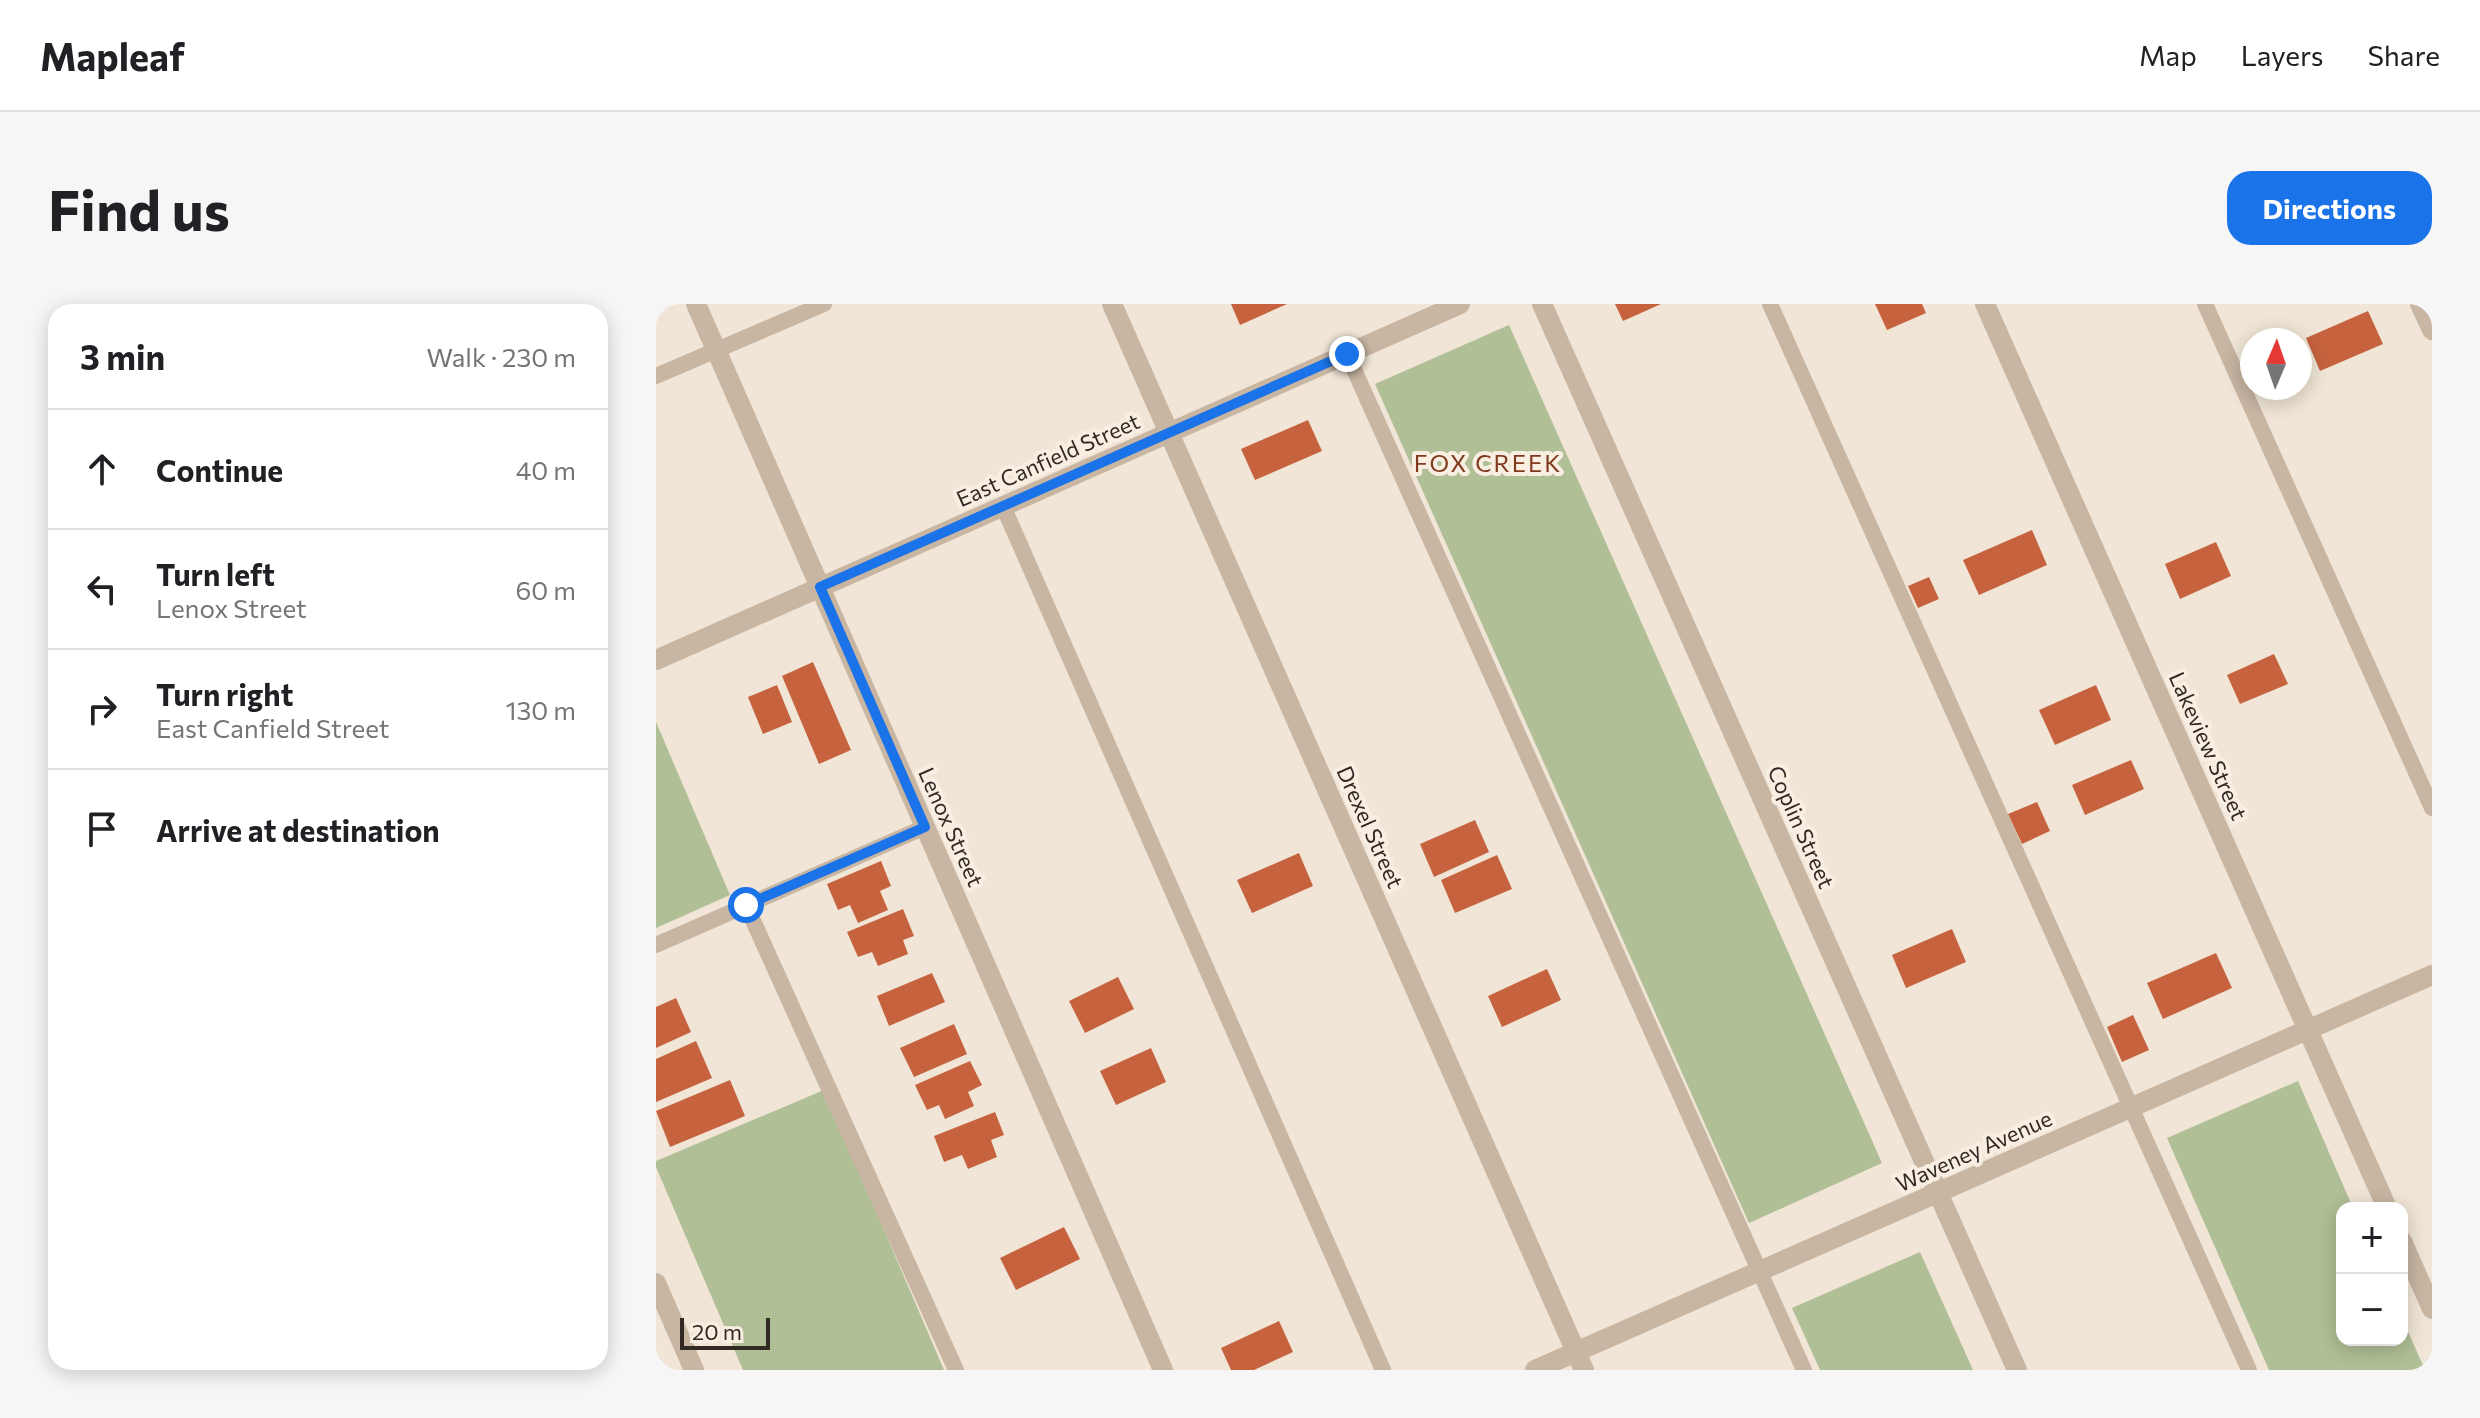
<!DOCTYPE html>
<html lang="en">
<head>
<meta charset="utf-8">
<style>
	body { margin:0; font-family:Commissioner,sans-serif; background:#f6f6f6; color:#202124 }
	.controls { position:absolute; right:24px; bottom:24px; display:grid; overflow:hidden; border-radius:16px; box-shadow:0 4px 20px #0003 }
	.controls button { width:72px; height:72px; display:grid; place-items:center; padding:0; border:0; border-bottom:2px solid #e0e0e0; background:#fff; color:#202124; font:40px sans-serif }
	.compass { position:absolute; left:1584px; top:24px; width:72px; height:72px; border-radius:50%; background:#fff; box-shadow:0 4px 20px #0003; rotate:2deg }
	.scale { position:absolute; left:24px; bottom:20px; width:90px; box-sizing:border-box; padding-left:8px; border:4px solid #332924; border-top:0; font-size:22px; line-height:28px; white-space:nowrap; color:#332924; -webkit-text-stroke:6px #f8efe2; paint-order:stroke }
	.stop { position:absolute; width:24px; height:24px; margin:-18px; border:6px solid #1a73e8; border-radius:50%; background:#fff }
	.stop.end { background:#1a73e8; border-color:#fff; box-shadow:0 2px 8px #0008 }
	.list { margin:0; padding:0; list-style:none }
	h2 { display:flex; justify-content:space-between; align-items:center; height:104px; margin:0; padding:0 32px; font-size:34px }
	h2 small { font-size:26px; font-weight:400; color:#757577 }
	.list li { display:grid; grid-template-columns:52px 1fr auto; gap:24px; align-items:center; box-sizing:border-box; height:120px; padding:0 32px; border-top:2px solid #e0e0e0 }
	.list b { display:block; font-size:30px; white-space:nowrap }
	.list p { margin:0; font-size:26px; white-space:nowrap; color:#757577 }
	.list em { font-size:26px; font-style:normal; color:#757577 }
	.icon { flex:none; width:44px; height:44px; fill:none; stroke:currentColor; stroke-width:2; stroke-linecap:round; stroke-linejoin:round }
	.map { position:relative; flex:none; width:1776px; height:1066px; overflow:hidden; border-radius:24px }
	header { display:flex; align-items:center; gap:48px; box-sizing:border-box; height:112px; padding:0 40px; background:#fff; border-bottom:2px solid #e0e0e0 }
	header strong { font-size:38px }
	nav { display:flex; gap:44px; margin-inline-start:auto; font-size:28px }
	.intro { display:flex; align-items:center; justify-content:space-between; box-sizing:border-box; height:192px; padding:0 48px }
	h1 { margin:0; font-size:56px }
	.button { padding:20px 36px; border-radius:24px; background:#1a73e8; color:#fff; font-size:28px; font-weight:700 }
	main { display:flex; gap:48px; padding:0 48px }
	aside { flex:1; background:#fff; border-radius:24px; box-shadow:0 4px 20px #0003 }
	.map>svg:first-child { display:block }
	.green { fill:#b0bf96 }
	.building { fill:#c6633e }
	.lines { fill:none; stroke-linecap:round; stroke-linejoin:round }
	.service { stroke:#c8b5a2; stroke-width:16 }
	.minor { stroke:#c8b5a2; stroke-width:20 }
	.route { stroke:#1a73e8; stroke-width:10 }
	.labels { text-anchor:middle; stroke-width:8; stroke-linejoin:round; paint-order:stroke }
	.street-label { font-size:22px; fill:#332924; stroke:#f8efe2 }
	.neighbourhood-label { font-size:24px; letter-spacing:2px; fill:#81391e; stroke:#f8efe2 }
</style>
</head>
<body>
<header>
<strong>Mapleaf</strong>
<nav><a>Map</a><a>Layers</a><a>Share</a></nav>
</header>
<div class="intro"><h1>Find us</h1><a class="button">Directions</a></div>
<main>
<aside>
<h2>3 min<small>Walk · 230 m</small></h2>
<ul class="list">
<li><svg class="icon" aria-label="ahead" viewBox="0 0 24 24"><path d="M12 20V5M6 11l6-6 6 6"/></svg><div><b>Continue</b></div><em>40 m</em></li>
<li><svg class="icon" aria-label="left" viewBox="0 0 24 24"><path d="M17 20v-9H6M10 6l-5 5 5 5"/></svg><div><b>Turn left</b><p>Lenox Street</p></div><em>60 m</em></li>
<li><svg class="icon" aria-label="right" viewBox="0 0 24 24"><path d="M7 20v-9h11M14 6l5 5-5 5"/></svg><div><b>Turn right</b><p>East Canfield Street</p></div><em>130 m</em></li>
<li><svg class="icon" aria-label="arrive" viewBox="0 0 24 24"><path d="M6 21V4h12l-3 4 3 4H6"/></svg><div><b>Arrive at destination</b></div></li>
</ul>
</aside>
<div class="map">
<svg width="1776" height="1066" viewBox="0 0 1776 1066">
	<rect width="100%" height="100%" fill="#f0e5d6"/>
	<!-- green -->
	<path class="green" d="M853 21 1226 859 1093 919 719 80Z
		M0 418 74 591 0 624Z
		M1642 777 1697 904H1686V1036H1746V1014L1769 1066H1613L1511 834Z
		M168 786 288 1066H87L0 863V857Z
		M1264 948 1317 1066H1164L1136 1004Z"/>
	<!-- building -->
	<path class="building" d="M575 0H631L584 21Z
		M959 0H1005L967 17Z
		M1219 0H1266L1270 9 1231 26Z
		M1712 7 1727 40 1664 67 1650 34Z
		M652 116 666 147 599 176 585 145Z
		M1376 226 1391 261 1323 291 1307 256Z
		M1560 238 1575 272 1524 295 1509 260Z
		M1273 273 1283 295 1262 304 1252 282Z
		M1618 350 1632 380 1584 400 1571 371Z
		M157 358 195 446 163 460 126 372Z
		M121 381 136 418 107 430 92 393Z
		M1440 381 1455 416 1399 441 1383 406Z
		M1475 456 1488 485 1429 511 1416 481Z
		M1381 498 1394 527 1366 540 1352 510Z
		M819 516 833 548 778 573 764 540Z
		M643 549 657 582 596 609 581 576Z
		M841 551 856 585 799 609 785 576Z
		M225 557 235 582 224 587 232 606 202 619 194 601 182 606 171 580Z
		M247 605 258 632 247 636 252 650 222 662 216 648 202 653 191 628Z
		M1296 625 1310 658 1250 684 1236 651Z
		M1560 649 1576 684 1507 715 1491 679Z
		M891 665 905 696 846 723 832 692Z
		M276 669 289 698 233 722 221 692Z
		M462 673 478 705 429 729 413 697Z
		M20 694 35 728 0 744V703Z
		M1477 711 1493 746 1466 758 1451 723Z
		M298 720 311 750 258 773 244 744Z
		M40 737 56 774 0 798V755Z
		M495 744 510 778 460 801 444 767Z
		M314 757 326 781 312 788 318 802 289 815 283 801 271 806 259 781Z
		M74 776 89 812 14 843 0 807Z
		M339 808 348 831 335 836 341 853 312 865 306 851 288 858 278 832Z
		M408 923 424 955 360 986 344 954Z
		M623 1017 637 1048 598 1066H575L565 1044Z"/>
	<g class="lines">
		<!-- service -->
		<path class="service" d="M1114 0 1593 1066
			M1549 0 1776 504
			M691 50 1148 1066
			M0 72 168 0
			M347 202 727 1066
			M90 601 300 1066
			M0 641 269 523"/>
		<!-- minor -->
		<path class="minor" d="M40 0 507 1066
			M456 0 928 1066
			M886 0 1361 1066
			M1329 0 1731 904
			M1764 0 1776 26
			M0 356 804 0
			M1746 937 1776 1005
			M0 979 38 1066
			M879 1066 1776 671"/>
	</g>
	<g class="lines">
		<!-- route -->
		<path class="route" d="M90 601 269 523 164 283 691 50"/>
	</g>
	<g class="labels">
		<!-- street labels -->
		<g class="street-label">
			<text transform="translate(392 156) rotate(-24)" y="8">East Canfield Street</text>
			<text transform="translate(1552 442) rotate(66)" y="8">Lakeview Street</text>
			<text transform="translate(295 523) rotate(66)" y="8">Lenox Street</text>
			<text transform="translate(714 523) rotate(66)" y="8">Drexel Street</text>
			<text transform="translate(1145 523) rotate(66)" y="8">Coplin Street</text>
			<text transform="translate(1318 847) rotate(-24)" y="8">Waveney Avenue</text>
		</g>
		<!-- neighbourhood labels -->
		<g class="neighbourhood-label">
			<text x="832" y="168">FOX CREEK</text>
		</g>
	</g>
</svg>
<div class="controls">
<button>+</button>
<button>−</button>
</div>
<svg class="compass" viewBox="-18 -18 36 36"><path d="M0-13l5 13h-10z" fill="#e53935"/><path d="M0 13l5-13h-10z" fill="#757577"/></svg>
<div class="scale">20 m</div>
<div class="stop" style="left:90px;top:601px"></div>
<div class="stop end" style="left:691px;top:50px"></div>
</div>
</main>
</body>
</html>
